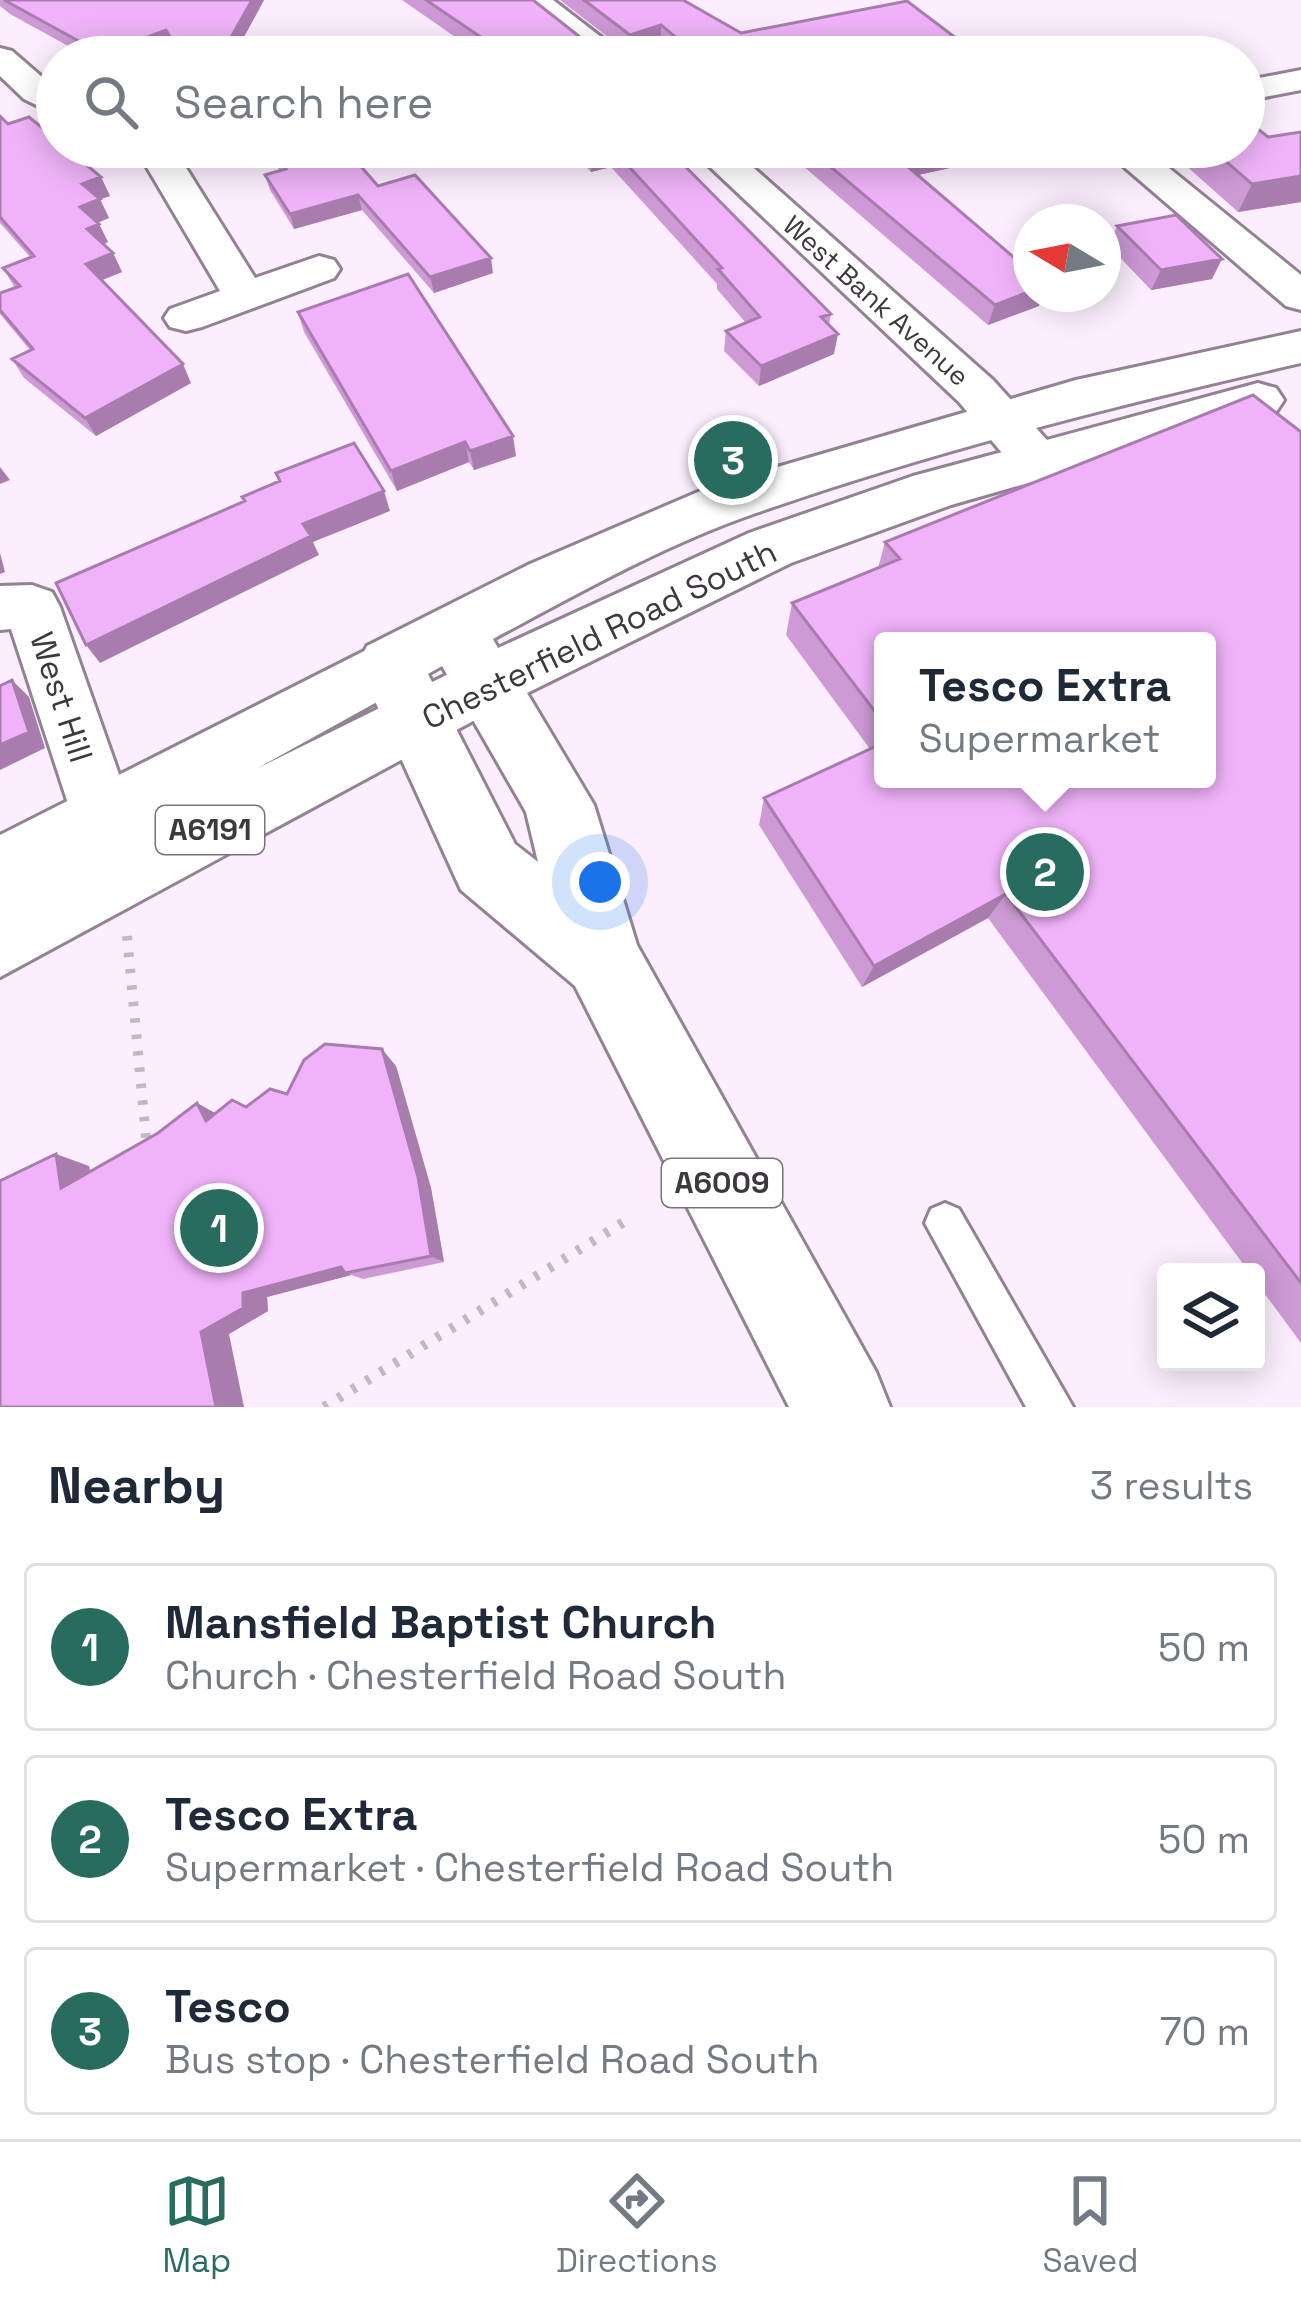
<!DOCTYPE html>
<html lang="en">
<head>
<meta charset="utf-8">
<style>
	body { margin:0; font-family:"Space Grotesk",sans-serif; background:#f2f2f3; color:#1f2937 }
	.controls { position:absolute; right:36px; bottom:36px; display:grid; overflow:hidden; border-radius:12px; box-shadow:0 6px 30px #0003 }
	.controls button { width:108px; height:108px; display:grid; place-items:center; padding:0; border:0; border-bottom:3px solid #e0e1e3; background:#fff; color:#1f2937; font:60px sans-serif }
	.compass { position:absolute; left:1013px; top:204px; width:108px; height:108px; border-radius:50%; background:#fff; box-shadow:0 6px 30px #0003; rotate:280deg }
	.you { position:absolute; left:600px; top:882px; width:42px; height:42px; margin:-30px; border:9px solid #fff; border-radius:50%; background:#1a73e8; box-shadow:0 0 0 18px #1a73e833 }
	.badge { display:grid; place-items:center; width:78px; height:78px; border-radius:50%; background:#286c5f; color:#fff; font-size:39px; font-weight:700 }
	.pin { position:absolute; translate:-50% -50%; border:6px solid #fff; box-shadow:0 3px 12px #0006 }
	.popup { position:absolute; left:874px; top:632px; width:342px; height:156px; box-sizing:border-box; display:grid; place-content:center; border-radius:12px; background:#fff; filter:drop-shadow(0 3px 9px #0005); font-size:39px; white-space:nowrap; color:#747a83 }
	.popup b { font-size:45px; color:#1f2937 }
	.popup::after { content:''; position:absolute; left:50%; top:100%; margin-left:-24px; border:24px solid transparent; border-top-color:#fff }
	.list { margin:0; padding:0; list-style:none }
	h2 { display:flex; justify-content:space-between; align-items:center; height:156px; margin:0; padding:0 48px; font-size:51px }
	h2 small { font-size:39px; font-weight:400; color:#747a83 }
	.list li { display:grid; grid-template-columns:78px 1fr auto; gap:36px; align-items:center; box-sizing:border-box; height:168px; margin:0 24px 24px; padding:0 24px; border:3px solid #e0e1e3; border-radius:12px }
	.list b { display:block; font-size:45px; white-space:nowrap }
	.list p { margin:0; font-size:39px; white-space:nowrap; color:#747a83 }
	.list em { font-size:39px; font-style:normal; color:#747a83 }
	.icon { flex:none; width:66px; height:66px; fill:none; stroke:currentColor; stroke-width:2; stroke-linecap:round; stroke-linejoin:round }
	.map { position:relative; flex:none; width:1301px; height:1407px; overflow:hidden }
	.search { position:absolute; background:#fff; box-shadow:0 6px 30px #0003; left:36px; right:36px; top:36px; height:132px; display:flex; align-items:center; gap:30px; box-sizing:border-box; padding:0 42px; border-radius:66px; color:#747a83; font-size:45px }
	.sheet { height:732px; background:#fff }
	nav { display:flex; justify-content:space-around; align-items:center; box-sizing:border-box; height:168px; border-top:3px solid #e0e1e3; background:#fff; font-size:33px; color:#747a83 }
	nav a { display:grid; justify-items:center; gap:6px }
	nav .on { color:#286c5f }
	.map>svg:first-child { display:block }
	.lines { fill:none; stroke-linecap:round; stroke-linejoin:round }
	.service-casing { stroke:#928294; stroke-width:6 }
	.minor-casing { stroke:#928294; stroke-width:6 }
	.primary-casing { stroke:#928294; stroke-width:6 }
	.trunk-casing { stroke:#928294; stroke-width:6 }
	.path { stroke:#c3b7c4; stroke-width:10; stroke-dasharray:4.5 12; stroke-linecap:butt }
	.service { fill:#fff; fill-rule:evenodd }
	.minor { fill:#fff; fill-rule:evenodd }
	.primary { fill:#fff; fill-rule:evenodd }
	.trunk { fill:#fff; fill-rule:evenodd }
	.wall { fill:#ce9ad6; fill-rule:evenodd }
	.shaded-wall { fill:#a87dae }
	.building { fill:#f0b3f9; stroke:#a87dae; stroke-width:3 }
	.labels { text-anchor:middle; stroke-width:9; stroke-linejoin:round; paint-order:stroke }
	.far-street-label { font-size:27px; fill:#3e373f; stroke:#fff }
	.shield { fill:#fff; stroke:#787379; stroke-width:3 }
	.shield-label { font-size:30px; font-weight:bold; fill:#3e373f }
	.street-label { font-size:33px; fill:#3e373f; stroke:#fff }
</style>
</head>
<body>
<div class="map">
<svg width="1301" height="1407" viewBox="0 0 1301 1407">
	<rect width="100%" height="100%" fill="#fceefe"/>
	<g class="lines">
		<defs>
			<path id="service" d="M945 1203 959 1209 1073 1407H1026L925 1223 931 1209Z"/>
			<path id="minor" d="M518 0H553L627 57H589Z
				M0 48 12 51 57 90V115L24 99 0 76Z
				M1301 70V90L1244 101V81Z
				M135 147H173L255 278 319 256 334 260 340 269 334 278 202 327 186 331 170 327 164 318 170 309 220 291Z
				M689 147H730L993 380 1055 449 1062 461 1055 473 1037 478 1019 473 959 402Z
				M1101 147H1143L1301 275V310L1286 306Z
				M32 585 52 592 60 607 134 817 125 837 102 846 79 837 11 629 0 630V586Z"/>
			<path id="primary" d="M390 638 413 646 422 664 413 682 256 769 487 655 510 663 520 682 510 701 0 977V835Z"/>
			<path id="trunk" d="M1301 331V363C1117 405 934 451 756 513 666 544 577 594 493 639L498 648 749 533 913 476 1258 383 1276 388 1284 400 1276 412 951 505 791 563 527 693 594 805 637 945 876 1372 890 1407H789L575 986 461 890 358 664 367 646 530 564 712 486 1076 380ZM442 666 526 812 538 862 515 844 428 674Z"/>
		</defs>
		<!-- service casing -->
		<use href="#service" class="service-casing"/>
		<!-- minor casing -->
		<use href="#minor" class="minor-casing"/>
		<!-- primary casing -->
		<use href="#primary" class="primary-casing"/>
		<!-- trunk casing -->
		<use href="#trunk" class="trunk-casing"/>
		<!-- path -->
		<path class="path" d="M127 936 147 1148
			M324 1407 632 1217"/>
		<!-- service -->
		<use href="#service" class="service"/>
		<!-- minor -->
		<use href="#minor" class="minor"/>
		<!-- primary -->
		<use href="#primary" class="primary"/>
		<!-- trunk -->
		<use href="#trunk" class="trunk"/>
	</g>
	<!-- wall -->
	<path class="wall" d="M0 0H264L233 57H179L171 44 138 57H88L10 14 0 6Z
		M402 0H533L607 57H484Z
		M560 0H683L741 33 981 57H676L661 44 630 54Z
		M0 116 8 124 101 177 110 196 100 199 109 218 98 222 108 242 104 244 113 253 122 272 101 280 191 383 96 436 24 378 12 359 30 350 0 314V293L15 288 3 268 30 257 0 223Z
		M1301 132V202L1238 212 1165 147H1244L1268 137Z
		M262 147H344L378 186 493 273 434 293 362 210 294 229 270 190 265 175 280 171Z
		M567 147H666L831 314 829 325 834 354 759 386 724 351 726 331 746 323 717 289V284L611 167 591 172Z
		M781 147H1001L999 157 918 175 1039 306 988 325Z
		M1117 226 1212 279 1151 290 1109 246Z
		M298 312 516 456 474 470 469 462 397 491 304 332Z
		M1301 432V1343L1256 1282V1272H1249L988 918 862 987 759 825 764 798 870 749 786 635 792 603 878 568 885 542ZM883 641 1207 779H883Z
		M396 1066 431 1188 444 1262 363 1279 351 1275 267 1297 268 1311 229 1334 0 1407 89 1166 90 1172 158 1133 197 1103 215 1113 246 1107 287 1094Z"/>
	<!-- shaded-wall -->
	<path class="shaded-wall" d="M252 0H264L233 57H220Z
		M661 25V44L630 54V35Z
		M166 30 171 44 138 57H119L115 49Z
		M607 42V57H560Z
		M108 45 113 57H98L95 50Z
		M610 147 611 167 591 172 590 152Z
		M960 147H1001L999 157 896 180 900 160Z
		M1301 176V202L1238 212 1252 184Z
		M101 177 110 196 90 203 82 184Z
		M358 195 362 210 294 229 290 214Z
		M100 199 109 218 90 226 80 207Z
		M99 224 108 242 97 247 87 229Z
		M113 253 122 272 95 283 86 264Z
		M491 258 493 273 434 293 430 277Z
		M1222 259 1212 279 1151 290 1161 270Z
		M1031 291V294H1043L1039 306 988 325 995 305Z
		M838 334 834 354 759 386 761 366Z
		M183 364 191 383 96 436 85 418Z
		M513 436 516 456 474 470 470 451Z
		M465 442 469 462 397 491 391 471Z
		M0 467 10 480 0 484Z
		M384 491 390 511 313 542 319 555 100 663 86 645 303 524Z
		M0 553 5 572 0 574Z
		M12 680 29 697 45 748 0 770V745Z
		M1006 894 988 918 862 987 874 966Z
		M382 1049 396 1066 431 1188 444 1262 431 1256Z
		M197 1103 222 1117 206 1121Z
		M56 1154 89 1166 95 1198 61 1188Z
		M341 1267 345 1273 351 1275 267 1297 268 1311 229 1334 244 1407H216L201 1332 243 1293Z"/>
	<!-- building -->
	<path class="building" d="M4 0H252L220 57H187L184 52 180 53 166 30 115 49 108 45 95 50Z
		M426 0H533L585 41 607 42 560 57H498L506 54Z
		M584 0H683L741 33 907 1 981 57H699L661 25 630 35Z
		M304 52 307 57H278Z
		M0 116 8 124 29 117 57 140V147H65L101 177 82 184 100 199 80 207 99 224 87 229 113 253 86 264 183 364 85 418 12 359 33 349 0 310V293L20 286 3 268 34 256 0 217Z
		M1244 118 1268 137 1301 132V176L1252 184 1209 147H1244Z
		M269 147H344L378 186 415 175 491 258 430 277 358 195 290 214 265 175 286 169Z
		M585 147H609L590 152Z
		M611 147H666L831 314 821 317 838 334 761 366 726 331 760 317 718 269 722 268Z
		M807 147H960L900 160 1031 272V291L995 305Z
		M1176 215 1222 259 1161 270 1117 226Z
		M408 274 513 436 470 451 465 442 391 471 298 312Z
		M1253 395 1301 432V1283L1006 894 874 966 764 798 883 743V779H1207V641H883V722L792 603 900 559 885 542Z
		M354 443 384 491 303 524 311 536 86 645 56 583 245 501 242 497 280 481 276 473Z
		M12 680 29 732 0 745V686Z
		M325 1044 382 1049 418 1177 431 1256 345 1273 341 1267 243 1293V1308L201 1332 216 1407H0V1181L56 1154 61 1188 158 1133 197 1103 206 1121 232 1100 246 1107 270 1089 287 1094 304 1060Z"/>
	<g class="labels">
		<!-- far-street labels -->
		<g class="far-street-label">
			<text transform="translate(876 301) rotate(42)" y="9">West Bank Avenue</text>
		</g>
		<!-- shield labels -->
		<g class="shield">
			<rect x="156" y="806" width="108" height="48" rx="9"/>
			<rect x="662" y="1159" width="120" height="48" rx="9"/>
		</g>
		<g class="shield-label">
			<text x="210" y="840">A6191</text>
			<text x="722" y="1193">A6009</text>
		</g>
		<!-- street labels -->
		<g class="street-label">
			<text transform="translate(599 634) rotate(-26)" y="12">Chesterfield Road South</text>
			<text transform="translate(62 697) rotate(72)" y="12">West Hill</text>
		</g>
	</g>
</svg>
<div class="controls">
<button><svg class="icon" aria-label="layers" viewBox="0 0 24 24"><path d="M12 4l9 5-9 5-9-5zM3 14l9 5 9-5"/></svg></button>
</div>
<svg class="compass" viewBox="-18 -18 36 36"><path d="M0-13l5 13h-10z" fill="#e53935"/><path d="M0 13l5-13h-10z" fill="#747a83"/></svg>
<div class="you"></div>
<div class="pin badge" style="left:219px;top:1228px">1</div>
<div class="pin badge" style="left:1045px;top:872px">2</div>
<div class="popup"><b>Tesco Extra</b>Supermarket</div>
<div class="pin badge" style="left:733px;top:460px">3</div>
<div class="search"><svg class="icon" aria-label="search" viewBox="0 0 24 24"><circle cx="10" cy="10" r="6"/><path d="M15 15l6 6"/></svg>Search here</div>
</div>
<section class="sheet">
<h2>Nearby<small>3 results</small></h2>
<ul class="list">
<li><span class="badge">1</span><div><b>Mansfield Baptist Church</b><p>Church · Chesterfield Road South</p></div><em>50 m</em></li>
<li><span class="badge">2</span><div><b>Tesco Extra</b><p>Supermarket · Chesterfield Road South</p></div><em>50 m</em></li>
<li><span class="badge">3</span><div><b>Tesco</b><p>Bus stop · Chesterfield Road South</p></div><em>70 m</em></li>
</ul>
</section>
<nav>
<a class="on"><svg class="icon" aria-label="map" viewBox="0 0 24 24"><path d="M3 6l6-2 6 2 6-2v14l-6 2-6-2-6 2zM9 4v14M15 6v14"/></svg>Map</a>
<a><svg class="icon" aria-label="directions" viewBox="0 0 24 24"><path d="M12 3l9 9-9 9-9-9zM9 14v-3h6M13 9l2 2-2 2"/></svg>Directions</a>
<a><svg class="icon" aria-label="saved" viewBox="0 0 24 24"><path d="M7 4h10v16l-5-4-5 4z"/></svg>Saved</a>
</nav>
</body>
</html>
